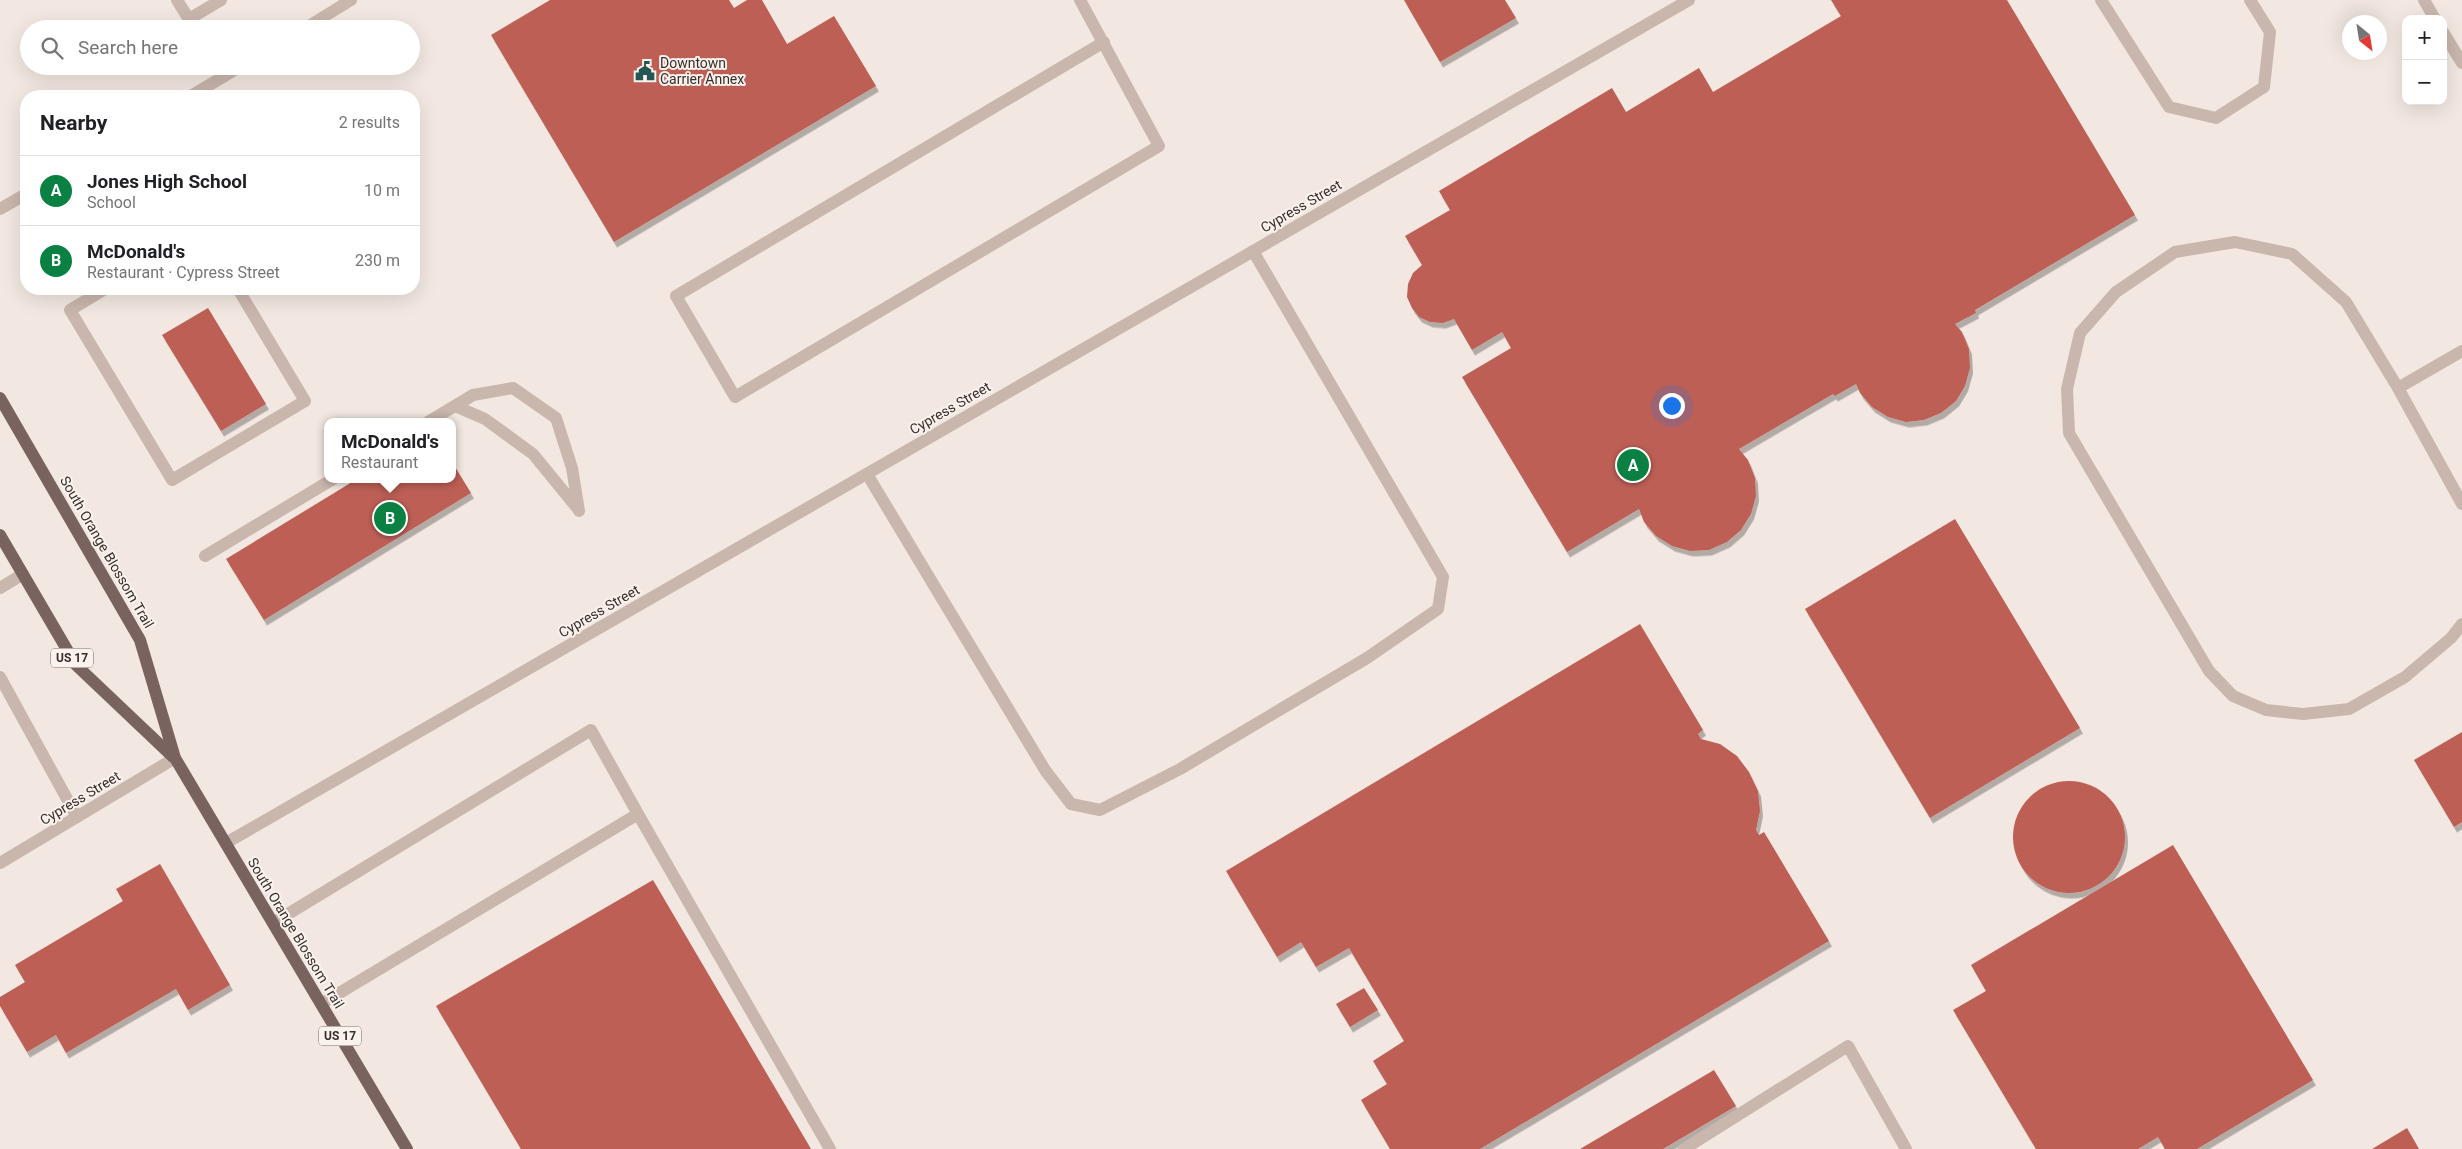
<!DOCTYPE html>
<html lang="en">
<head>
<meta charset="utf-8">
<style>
	body { margin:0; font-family:Roboto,sans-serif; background:#f6f6f6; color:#202124 }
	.controls { position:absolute; right:15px; top:15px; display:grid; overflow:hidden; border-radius:10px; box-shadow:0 5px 20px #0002 }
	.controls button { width:45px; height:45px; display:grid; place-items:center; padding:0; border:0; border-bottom:1px solid #e0e0e0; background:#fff; color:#202124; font:25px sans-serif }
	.compass { position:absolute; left:2342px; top:15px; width:45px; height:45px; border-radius:50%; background:#fff; box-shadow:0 5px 20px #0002; rotate:150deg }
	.you { position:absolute; left:1671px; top:405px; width:18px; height:18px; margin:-12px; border:4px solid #fff; border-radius:50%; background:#1a73e8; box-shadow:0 0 0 8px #1a73e833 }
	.badge { display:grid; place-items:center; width:32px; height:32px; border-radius:50%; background:#0b8043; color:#fff; font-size:16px; font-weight:700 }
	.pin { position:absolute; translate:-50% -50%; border:2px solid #fff; box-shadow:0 1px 5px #0006 }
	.popup { position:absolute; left:324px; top:418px; width:132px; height:65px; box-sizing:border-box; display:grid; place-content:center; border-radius:10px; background:#fff; filter:drop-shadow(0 1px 4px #0005); font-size:16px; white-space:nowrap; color:#757577 }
	.popup b { font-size:19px; color:#202124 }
	.popup::after { content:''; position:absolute; left:50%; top:100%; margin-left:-10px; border:10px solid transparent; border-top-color:#fff }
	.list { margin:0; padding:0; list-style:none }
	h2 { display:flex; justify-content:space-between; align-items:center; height:65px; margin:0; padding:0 20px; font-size:21px }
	h2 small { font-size:16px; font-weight:400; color:#757577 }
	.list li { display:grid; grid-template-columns:32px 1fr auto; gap:15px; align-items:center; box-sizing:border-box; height:70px; padding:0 20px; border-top:1px solid #e0e0e0 }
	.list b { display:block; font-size:19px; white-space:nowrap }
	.list p { margin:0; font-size:16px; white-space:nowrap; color:#757577 }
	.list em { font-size:16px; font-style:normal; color:#757577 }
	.icon { flex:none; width:28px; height:28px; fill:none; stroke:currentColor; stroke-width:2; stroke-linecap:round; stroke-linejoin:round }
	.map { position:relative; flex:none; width:2462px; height:1149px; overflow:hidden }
	.search { position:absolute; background:#fff; box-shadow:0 5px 20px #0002; left:20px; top:20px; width:400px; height:55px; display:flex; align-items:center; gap:12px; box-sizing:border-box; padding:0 18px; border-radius:28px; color:#757577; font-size:19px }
	.panel { position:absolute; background:#fff; box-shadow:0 5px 20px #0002; left:20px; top:90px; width:400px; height:205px; border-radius:20px }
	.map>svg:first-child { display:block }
	.building { fill:#bd5f54; filter:url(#shadow) }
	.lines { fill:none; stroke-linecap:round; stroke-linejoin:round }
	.service { stroke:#c9b6ad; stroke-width:12 }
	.minor { stroke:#c9b6ad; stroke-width:12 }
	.tertiary { stroke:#c9b6ad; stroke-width:12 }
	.primary { stroke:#79635e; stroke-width:12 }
	.labels { text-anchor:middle; stroke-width:4; stroke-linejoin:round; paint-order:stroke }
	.shield { fill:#f9f2ed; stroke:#726965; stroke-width:1 }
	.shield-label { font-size:12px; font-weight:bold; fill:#382e2b }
	.poi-label { font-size:14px; fill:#382e2b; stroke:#f9f2ed; text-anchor:start }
	.street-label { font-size:14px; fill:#382e2b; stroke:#f9f2ed }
</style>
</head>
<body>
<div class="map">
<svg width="2462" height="1149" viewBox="0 0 2462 1149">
	<defs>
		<filter id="shadow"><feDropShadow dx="3" dy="5.5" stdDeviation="0" flood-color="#0004"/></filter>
	</defs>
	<rect width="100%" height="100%" fill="#f2e8e1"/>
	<!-- building -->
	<path class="building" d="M550 0H729L734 8 747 0H762L787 44 834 16 876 86 614 242 491 35Z
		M1404 0H1505L1516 18 1440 62Z
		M1831 0H2007L2135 215 1975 310 1976 313 1955 324 1962 332 1969 349 1970 368 1965 386 1956 401 1941 413 1924 420 1906 422 1888 417 1872 407 1860 393 1856 384 1835 396 1833 394 1739 449 1748 460 1755 478 1756 496 1751 514 1741 530 1727 542 1709 550 1690 551 1672 546 1656 536 1644 522 1639 509 1567 552 1462 377 1511 348 1502 332 1472 350 1454 319 1443 323 1430 322 1419 317 1412 308 1407 297 1408 284 1413 273 1422 265 1405 236 1450 210 1439 191 1612 88 1626 112 1699 68 1713 92 1841 16Z
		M208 308 266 404 221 431 162 335Z
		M452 462 471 493 264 620 226 559 357 479H452Z
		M1955 519 2080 728 1930 818 1805 609Z
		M1640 624 1703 730 1698 734 1701 739 1720 744 1737 756 1749 772 1758 791 1760 811 1756 830 1759 835 1764 832 1829 941 1480 1149H1390L1361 1100 1387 1084 1373 1061 1404 1041 1349 948 1316 967 1301 942 1277 957 1226 871Z
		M2462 732V822L2454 827 2414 760Z
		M2013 837a56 56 0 1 1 112 0a56 56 0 1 1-112 0Z
		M2173 845 2313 1080 2197 1149H2165L2158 1137 2138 1149H2036L1953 1010 1986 991 1971 965Z
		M160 864 230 985 188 1010 176 989 66 1053 56 1035 27 1052 0 1006V997L25 982 15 965 123 901 116 889Z
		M653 880 811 1149H521L436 1006Z
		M1364 988 1378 1010 1350 1027 1336 1004Z
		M1714 1070 1736 1106 1663 1149H1580Z
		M2407 1128 2419 1149H2372Z"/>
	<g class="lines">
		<!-- service -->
		<path class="service" d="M177 0 195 29
			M1080 0 1159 146 735 397 676 296 1104 42
			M2101 0 2169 107 2216 118 2264 87 2270 32 2250 0
			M189 19 221 0
			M217 66 223 77
			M105 289 70 310 172 480 305 401 238 289
			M2398 388 2462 351
			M455 406 485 419 533 454 578 509
			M428 422 473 395 513 388 556 418 572 468 579 511
			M867 474 1045 770 1071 804 1100 810 1180 769 1367 658 1438 609 1443 577 1253 251
			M2462 504 2398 388 2346 302 2292 254 2235 242 2175 252 2116 292 2080 333 2067 389 2069 433 2209 671 2233 696 2266 710 2303 714 2349 709 2405 677 2451 638 2462 624
			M205 556 333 479
			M0 588 23 574
			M0 677 77 817
			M273 923 591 730 638 814
			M321 1004 638 814 830 1149
			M1684 1149 1848 1046 1906 1149"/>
		<!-- minor -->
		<path class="minor" d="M226 843 1689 0
			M0 863 175 758"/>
		<!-- tertiary -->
		<path class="tertiary" d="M2424 0 2435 19
			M304 29 351 0
			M2443 32 2462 63
			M191 96 241 66
			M0 209 26 194"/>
		<!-- primary -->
		<path class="primary" d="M0 398 140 640 175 758 407 1149
			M0 535 76 665 173 757"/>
	</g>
	<!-- icons -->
	<defs>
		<symbol id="civic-bare" viewBox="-9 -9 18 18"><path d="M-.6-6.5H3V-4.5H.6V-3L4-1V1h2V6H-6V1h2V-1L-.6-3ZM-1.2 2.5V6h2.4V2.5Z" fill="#245754" stroke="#f9f2ed" stroke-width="2.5" paint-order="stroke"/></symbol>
	</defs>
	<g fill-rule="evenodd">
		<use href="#civic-bare" x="631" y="57" width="28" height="28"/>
	</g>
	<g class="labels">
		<!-- shield labels -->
		<g class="shield">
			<rect x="51" y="648.5" width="42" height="19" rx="4"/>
			<rect x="319" y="1026.5" width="42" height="19" rx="4"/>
		</g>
		<g class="shield-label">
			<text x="72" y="662">US 17</text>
			<text x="340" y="1040">US 17</text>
		</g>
		<!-- poi labels -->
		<g class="poi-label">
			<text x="660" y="68">Downtown<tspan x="660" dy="16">Carrier Annex</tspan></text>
		</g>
		<!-- street labels -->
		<g class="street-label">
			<text transform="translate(1301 206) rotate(-30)" y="5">Cypress Street</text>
			<text transform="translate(950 408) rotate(-30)" y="5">Cypress Street</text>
			<text transform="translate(107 552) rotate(60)" y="5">South Orange Blossom Trail</text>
			<text transform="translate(599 611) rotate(-30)" y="5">Cypress Street</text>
			<text transform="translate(80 798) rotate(-31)" y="5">Cypress Street</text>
			<text transform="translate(296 933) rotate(59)" y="5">South Orange Blossom Trail</text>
		</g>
	</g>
</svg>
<div class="controls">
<button>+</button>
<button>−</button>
</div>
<svg class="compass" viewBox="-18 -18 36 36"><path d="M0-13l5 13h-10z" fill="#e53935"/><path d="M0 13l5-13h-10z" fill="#757577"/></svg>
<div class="you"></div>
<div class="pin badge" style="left:1633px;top:465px">A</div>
<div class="pin badge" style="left:390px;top:518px">B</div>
<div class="popup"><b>McDonald's</b>Restaurant</div>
<div class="search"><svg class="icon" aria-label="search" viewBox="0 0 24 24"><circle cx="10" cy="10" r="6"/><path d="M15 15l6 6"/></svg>Search here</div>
<section class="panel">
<h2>Nearby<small>2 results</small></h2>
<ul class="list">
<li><span class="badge">A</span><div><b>Jones High School</b><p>School</p></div><em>10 m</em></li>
<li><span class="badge">B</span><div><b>McDonald's</b><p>Restaurant · Cypress Street</p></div><em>230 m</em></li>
</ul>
</section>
</div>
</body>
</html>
